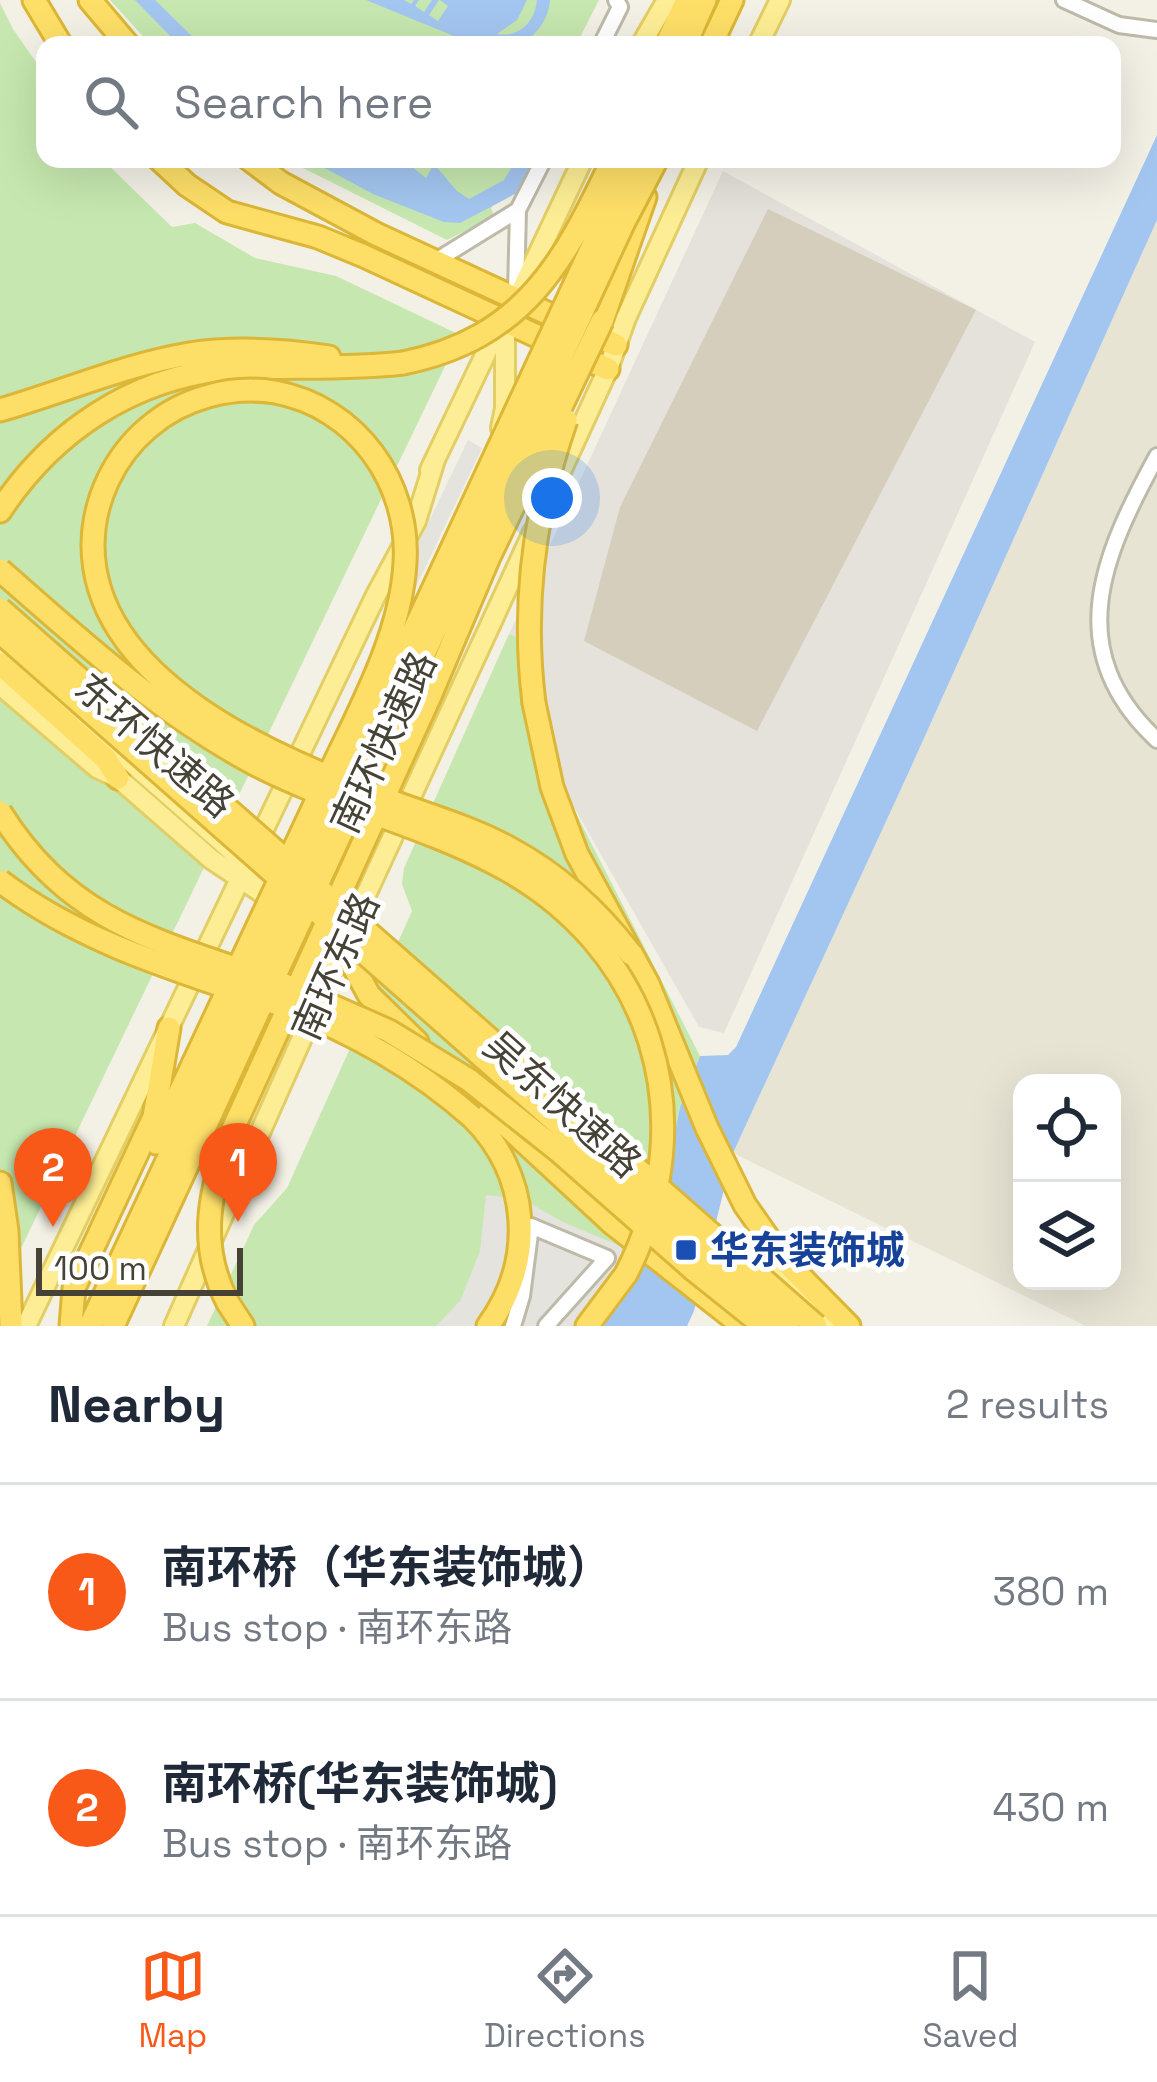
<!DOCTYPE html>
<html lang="en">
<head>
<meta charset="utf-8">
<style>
	body { margin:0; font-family:"Space Grotesk","Noto Sans SC",sans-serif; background:#f6f6f7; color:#1f2937 }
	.controls { position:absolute; right:36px; bottom:36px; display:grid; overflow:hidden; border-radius:24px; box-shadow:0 12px 48px #0002 }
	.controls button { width:108px; height:108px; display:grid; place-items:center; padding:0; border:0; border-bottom:3px solid #e0e1e3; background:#fff; color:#1f2937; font:60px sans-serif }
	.scale { position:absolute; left:36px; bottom:30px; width:207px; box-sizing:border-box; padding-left:12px; border:6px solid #464236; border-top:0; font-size:33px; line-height:42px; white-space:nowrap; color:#464236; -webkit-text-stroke:9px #fff; paint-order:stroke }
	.you { position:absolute; left:552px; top:498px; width:42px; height:42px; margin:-30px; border:9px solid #fff; border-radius:50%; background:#1a73e8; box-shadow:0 0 0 18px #1a73e833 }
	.badge { display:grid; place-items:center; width:78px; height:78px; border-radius:50%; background:#f85818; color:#fff; font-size:39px; font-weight:700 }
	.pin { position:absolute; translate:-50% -99px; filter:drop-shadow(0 3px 6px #0008) }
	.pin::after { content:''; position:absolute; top:63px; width:42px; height:36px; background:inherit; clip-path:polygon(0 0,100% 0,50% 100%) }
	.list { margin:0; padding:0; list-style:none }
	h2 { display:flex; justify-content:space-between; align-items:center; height:156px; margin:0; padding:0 48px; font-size:51px }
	h2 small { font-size:39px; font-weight:400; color:#747a83 }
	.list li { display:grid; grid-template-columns:78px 1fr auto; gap:36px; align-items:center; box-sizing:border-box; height:216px; padding:0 48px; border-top:3px solid #e0e1e3 }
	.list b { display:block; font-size:45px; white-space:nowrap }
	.list p { margin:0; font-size:39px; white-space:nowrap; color:#747a83 }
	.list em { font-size:39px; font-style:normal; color:#747a83 }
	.icon { flex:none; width:66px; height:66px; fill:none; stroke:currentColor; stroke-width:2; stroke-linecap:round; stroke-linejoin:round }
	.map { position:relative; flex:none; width:1157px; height:1326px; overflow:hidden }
	.search { position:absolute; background:#fff; box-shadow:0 12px 48px #0002; left:36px; right:36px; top:36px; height:132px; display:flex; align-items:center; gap:30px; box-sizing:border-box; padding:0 42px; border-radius:24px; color:#747a83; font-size:45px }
	.sheet { height:588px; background:#fff }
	nav { display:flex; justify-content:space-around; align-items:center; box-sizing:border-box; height:168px; border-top:3px solid #e0e1e3; background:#fff; font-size:33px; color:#747a83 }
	nav a { display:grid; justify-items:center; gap:6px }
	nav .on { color:#f85818 }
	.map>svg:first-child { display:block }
	.residential { fill:#e7e4d4; fill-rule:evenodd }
	.industrial { fill:#e5e2db }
	.green { fill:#c6e7af }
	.parking { fill:#e4e3de }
	.water { fill:#a3c6f0 }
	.building { fill:#d5cebc }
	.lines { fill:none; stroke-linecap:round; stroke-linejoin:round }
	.minor-casing { stroke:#bebaa9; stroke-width:20 }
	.major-casing { stroke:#e3ce65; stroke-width:24 }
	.highway-casing { stroke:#dcb637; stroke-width:27 }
	.minor { stroke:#fff; stroke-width:14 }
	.major { stroke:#fdee95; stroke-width:18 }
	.highway { stroke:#fddf68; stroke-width:21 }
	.highway-bridge-casing { stroke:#dcb637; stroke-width:27; stroke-linecap:butt }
	.highway-bridge { stroke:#fddf68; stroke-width:21 }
	.transit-dot { fill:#1a4fb4; stroke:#fff; stroke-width:4.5 }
	.labels { text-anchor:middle; stroke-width:10; stroke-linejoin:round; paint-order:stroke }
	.street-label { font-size:39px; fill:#464236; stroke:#fff }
	.transit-label { font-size:39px; font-weight:bold; fill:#164399; stroke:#fff; text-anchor:start }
</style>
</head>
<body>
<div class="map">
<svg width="1157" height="1326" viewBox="0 0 1157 1326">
	<rect width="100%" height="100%" fill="#f3f1e6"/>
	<!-- residential -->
	<path class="residential" d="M1157 220V1326H1086L733 1153 907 776ZM1022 1083H1112V1281H1022Z"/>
	<!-- industrial -->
	<path class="industrial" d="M723 171 1035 342 724 1033 699 1027 562 786 543 694 538 645 509 634Z"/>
	<!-- green -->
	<path class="green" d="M110 0H599L576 45H151Z
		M0 3 13 29 45 75V159H102L172 227 195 223 255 258 336 276 460 335 0 1292Z
		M285 159H517L491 208 494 216 447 240Z
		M509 634 538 645 543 694 562 786 700 1056 680 1107 671 1153 594 1326H207L254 1225 287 1188 412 911 402 884 404 868Z"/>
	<!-- parking -->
	<path class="parking" d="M468 440 482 448 330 768 321 763 377 642 404 573Z
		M486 1195 522 1199 563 1222 625 1248 584 1326H436L460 1301 480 1251Z"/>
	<!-- water -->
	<path class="water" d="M135 0H155L201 45H179Z
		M366 0H404L411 4 414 0H419L415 6 424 12 432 0H439L429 15 438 21 448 6 440 0H527L517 20 497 34C519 38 535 22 537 0H550C548 21 537 34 520 45H476Z
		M1157 135V220L907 776 733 1153 694 1311 687 1326H594L671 1153 680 1107 700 1056 728 1055 736 1047Z
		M308 159H374L381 163 384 159H402L426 178 434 164 457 191 469 199 504 180 517 159H535L515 194 460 223 444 222 373 194Z"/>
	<!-- building -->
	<path class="building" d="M768 209 976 310 757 731 584 641 620 507Z"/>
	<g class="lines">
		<defs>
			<path id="minor" d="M1064 0 1119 25 1157 30
				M601 45 620 7 616 0
				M434 262 518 210
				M516 292 518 210 544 159
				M1157 456C1103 555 1060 650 1157 740
				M513 1326 522 1296 531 1226 607 1258 546 1326"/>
			<path id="major" d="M641 45 667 0
				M758 45 780 0
				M501 428 505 408V322
				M430 470 487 351 516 301 583 159
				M552 491 608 369 626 318 699 159
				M0 647 283 896
				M0 685 97 768 118 778 211 859 334 941
				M737 1243 833 1326
				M26 1326 376 595 416 521 434 463
				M174 1326 358 912 533 532"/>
			<path id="highway" d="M34 0 61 45
				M90 0 128 45
				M666 45 687 0
				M685 45 705 0
				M711 45 732 0
				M159 159 187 185 227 212 318 237 364 256 608 369
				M249 159 281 183 376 234 616 345
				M602 321 645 197
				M0 410C63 392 124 365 189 354 235 347 283 350 329 357
				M0 511C52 432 132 378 227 369 285 365 344 370 403 363
				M0 664 106 759 118 778
				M534 703 552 787 577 854 648 984 707 1128 745 1205 783 1259 849 1326
				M343 947 369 995 417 1042
				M466 1088 613 1224 743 1326
				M472 1117C530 1175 536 1260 488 1326
				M156 1143 194 1062
				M0 1183 7 1231 11 1326
				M228 1303 243 1326
				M71 1326 74 1288 154 1117 169 1028
				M90 1326 210 1069
				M113 1326 228 1077
				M587 1326 626 1274"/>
		</defs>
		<!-- minor casing -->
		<use href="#minor" class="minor-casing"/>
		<!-- major casing -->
		<use href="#major" class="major-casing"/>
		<!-- highway casing -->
		<use href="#highway" class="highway-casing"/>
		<!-- minor -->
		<use href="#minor" class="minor"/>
		<!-- major -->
		<use href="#major" class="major"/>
		<!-- highway -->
		<use href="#highway" class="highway"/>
		<defs>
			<path id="highway-bridge" d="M403 363C525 338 564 262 613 159
				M0 570C80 640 158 712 253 763 330 804 418 823 496 864 652 945 706 1118 626 1274
				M0 609 816 1326
				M0 632 788 1326
				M534 703C522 607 534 511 566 420
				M0 812C64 914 143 937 250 973
				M0 881C71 935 154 963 238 991
				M285 985 389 1031 469 1080 561 1153 694 1270 764 1326
				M273 1002C345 1028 414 1066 472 1117
				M194 1062C238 969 281 876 325 783 356 716 401 638 405 563 410 483 357 407 275 392 231 385 183 398 149 427 114 456 93 501 93 546 94 682 276 758 383 798 426 815 469 826 509 848 558 874 598 911 631 954
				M210 1069 633 159
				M228 1077 623 224 657 159
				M228 1303C199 1248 208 1197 228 1140L430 696 489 557 602 321"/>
		</defs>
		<!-- highway-bridge casing -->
		<use href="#highway-bridge" class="highway-bridge-casing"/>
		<!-- highway-bridge -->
		<use href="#highway-bridge" class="highway-bridge"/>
	</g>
	<!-- markers -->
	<rect class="transit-dot" x="674" y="1238" width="24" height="24" rx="6"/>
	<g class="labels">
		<!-- street labels -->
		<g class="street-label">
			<text transform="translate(383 742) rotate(-65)" y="14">南环快速路</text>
			<text transform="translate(155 745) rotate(41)" y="14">东环快速路</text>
			<text transform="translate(335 966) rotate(-66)" y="14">南环东路</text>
			<text transform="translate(563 1104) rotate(42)" y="14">吴东快速路</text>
		</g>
		<!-- transit labels -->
		<g class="transit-label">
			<text x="710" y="1264">华东装饰城</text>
		</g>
	</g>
</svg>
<div class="controls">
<button><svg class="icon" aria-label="locate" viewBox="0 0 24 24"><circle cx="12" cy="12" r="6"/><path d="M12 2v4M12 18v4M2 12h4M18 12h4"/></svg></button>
<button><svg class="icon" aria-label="layers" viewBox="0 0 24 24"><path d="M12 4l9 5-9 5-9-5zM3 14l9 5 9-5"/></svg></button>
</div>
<div class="scale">100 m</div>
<div class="you"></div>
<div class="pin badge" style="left:238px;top:1222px">1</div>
<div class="pin badge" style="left:53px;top:1227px">2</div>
<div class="search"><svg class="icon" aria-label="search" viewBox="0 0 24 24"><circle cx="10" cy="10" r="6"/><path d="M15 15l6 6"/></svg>Search here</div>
</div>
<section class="sheet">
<h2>Nearby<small>2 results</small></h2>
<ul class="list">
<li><span class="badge">1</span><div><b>南环桥（华东装饰城）</b><p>Bus stop · 南环东路</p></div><em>380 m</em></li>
<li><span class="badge">2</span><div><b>南环桥(华东装饰城)</b><p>Bus stop · 南环东路</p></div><em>430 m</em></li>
</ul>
</section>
<nav>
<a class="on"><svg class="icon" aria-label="map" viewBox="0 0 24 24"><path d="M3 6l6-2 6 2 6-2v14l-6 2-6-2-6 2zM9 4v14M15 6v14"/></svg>Map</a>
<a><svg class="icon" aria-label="directions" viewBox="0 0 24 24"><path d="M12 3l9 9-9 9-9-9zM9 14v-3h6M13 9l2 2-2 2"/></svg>Directions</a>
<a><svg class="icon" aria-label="saved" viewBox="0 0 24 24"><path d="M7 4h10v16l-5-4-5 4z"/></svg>Saved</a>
</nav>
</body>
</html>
